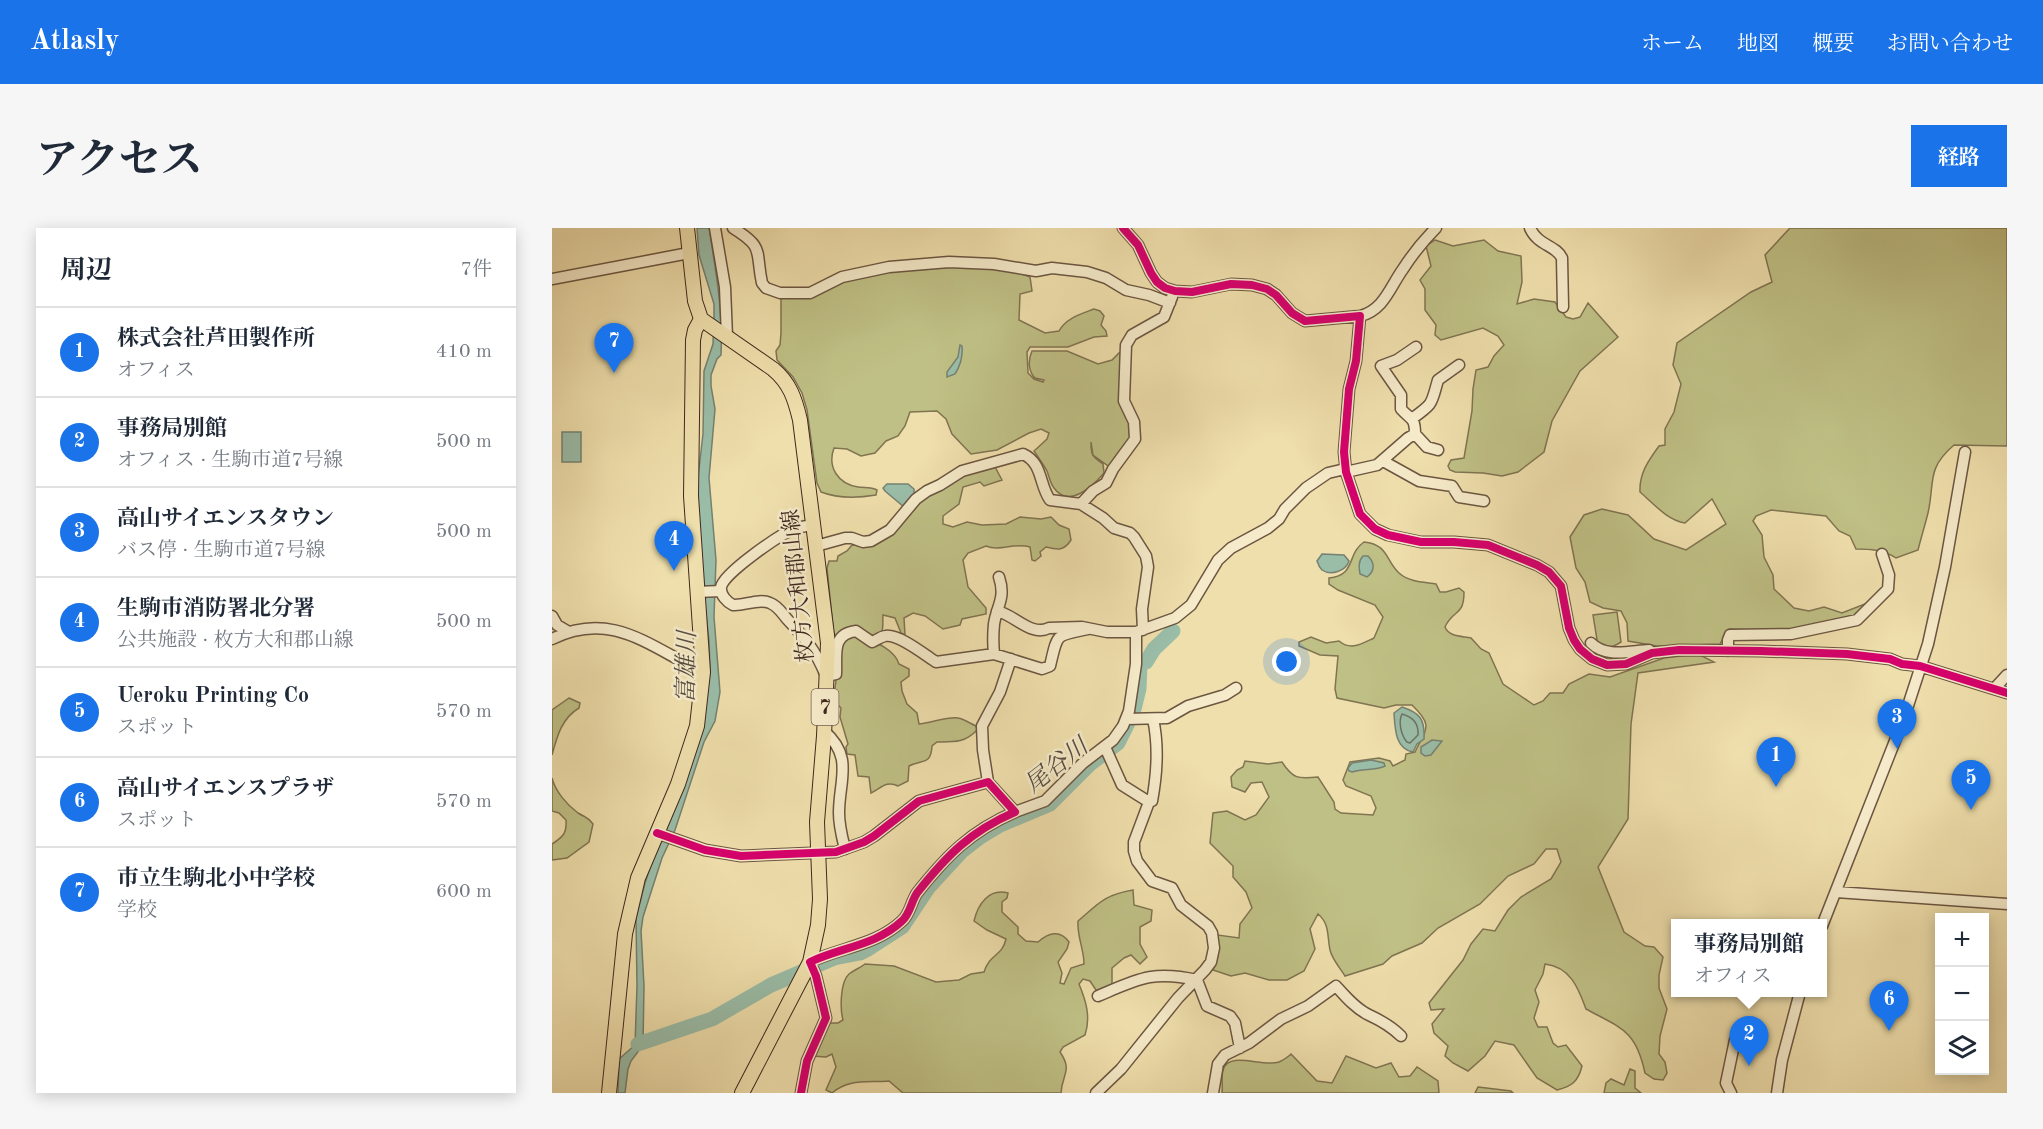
<!DOCTYPE html>
<html lang="ja">
<head>
<meta charset="utf-8">
<style>
	body { margin:0; font-family:"Old Standard TT","Noto Serif JP",serif; background:#f6f6f7; color:#1f2937 }
	.controls { position:absolute; right:18px; bottom:18px; display:grid; overflow:hidden; border-radius:0px; box-shadow:0 3px 15px #0003 }
	.controls button { width:54px; height:54px; display:grid; place-items:center; padding:0; border:0; border-bottom:2px solid #e0e1e3; background:#fff; color:#1f2937; font:30px sans-serif }
	.you { position:absolute; left:735px; top:434px; width:21px; height:21px; margin:-15px; border:4px solid #fff; border-radius:50%; background:#1a73e8; box-shadow:0 0 0 9px #1a73e833 }
	.badge { display:grid; place-items:center; width:39px; height:39px; border-radius:50%; background:#1a73e8; color:#fff; font-size:20px; font-weight:700 }
	.pin { position:absolute; translate:-50% -50px; filter:drop-shadow(0 2px 3px #0008) }
	.pin::after { content:''; position:absolute; top:32px; width:21px; height:18px; background:inherit; clip-path:polygon(0 0,100% 0,50% 100%) }
	.popup { position:absolute; left:1119px; top:691px; width:156px; height:78px; box-sizing:border-box; display:grid; place-content:center; border-radius:0px; background:#fff; filter:drop-shadow(0 2px 4px #0005); font-size:20px; white-space:nowrap; color:#747a83 }
	.popup b { font-size:22px; color:#1f2937 }
	.popup::after { content:''; position:absolute; left:50%; top:100%; margin-left:-12px; border:12px solid transparent; border-top-color:#fff }
	.list { margin:0; padding:0; list-style:none }
	h2 { display:flex; justify-content:space-between; align-items:center; height:78px; margin:0; padding:0 24px; font-size:26px }
	h2 small { font-size:20px; font-weight:400; color:#747a83 }
	.list li { display:grid; grid-template-columns:39px 1fr auto; gap:18px; align-items:center; box-sizing:border-box; height:90px; padding:0 24px; border-top:2px solid #e0e1e3 }
	.list b { display:block; font-size:22px; white-space:nowrap }
	.list p { margin:0; font-size:20px; white-space:nowrap; color:#747a83 }
	.list em { font-size:20px; font-style:normal; color:#747a83 }
	.icon { flex:none; width:33px; height:33px; fill:none; stroke:currentColor; stroke-width:2; stroke-linecap:round; stroke-linejoin:round }
	.map { position:relative; flex:none; width:1455px; height:865px; overflow:hidden; border-radius:0px }
	header { display:flex; align-items:center; gap:36px; box-sizing:border-box; height:84px; padding:0 30px; background:#1a73e8; color:#fff }
	header strong { font-size:28px }
	nav { display:flex; gap:33px; margin-inline-start:auto; font-size:21px }
	.intro { display:flex; align-items:center; justify-content:space-between; box-sizing:border-box; height:144px; padding:0 36px }
	h1 { margin:0; font-size:42px }
	.button { padding:15px 27px; border-radius:0px; background:#1a73e8; color:#fff; font-size:21px; font-weight:700 }
	main { display:flex; gap:36px; padding:0 36px }
	aside { flex:1; background:#fff; border-radius:0px; box-shadow:0 3px 15px #0003 }
	.map>svg:first-child { display:block }
	.green { fill:#bfc085; stroke:#807452; stroke-width:1.5 }
	.water { fill:#9abda8; stroke:#768171; stroke-width:1.5 }
	.lines { fill:none; stroke-linecap:round; stroke-linejoin:round }
	.shore { stroke:#6d7264; stroke-width:1.5 }
	.river { stroke:#9abda8; stroke-width:15 }
	.minor-casing { stroke:#6c5642; stroke-width:13 }
	.major-casing { stroke:#40281f; stroke-width:16 }
	.minor { stroke:#f5eac9; stroke-width:10 }
	.major { stroke:#efdfac; stroke-width:14 }
	.cycleway-casing { stroke:#f5eac9; stroke-width:11 }
	.cycleway { stroke:#d6006c; stroke-width:8 }
	.labels { text-anchor:middle; stroke-width:5; stroke-linejoin:round; paint-order:stroke }
	.shield { fill:#f5eac9; stroke:#766252; stroke-width:1.5 }
	.shield-label { font-size:21px; font-weight:bold; fill:#40281f }
	.street-label { font-size:22px; fill:#40281f; stroke:#f5eac9 }
	.water-label { font-size:24px; font-style:italic; fill:#564d41; stroke:#f5eac9 }
</style>
</head>
<body>
<header>
<strong>Atlasly</strong>
<nav><a>ホーム</a><a>地図</a><a>概要</a><a>お問い合わせ</a></nav>
</header>
<div class="intro"><h1>アクセス</h1><a class="button">経路</a></div>
<main>
<aside>
<h2>周辺<small>7件</small></h2>
<ul class="list">
<li><span class="badge">1</span><div><b>株式会社芦田製作所</b><p>オフィス</p></div><em>410 m</em></li>
<li><span class="badge">2</span><div><b>事務局別館</b><p>オフィス · 生駒市道7号線</p></div><em>500 m</em></li>
<li><span class="badge">3</span><div><b>高山サイエンスタウン</b><p>バス停 · 生駒市道7号線</p></div><em>500 m</em></li>
<li><span class="badge">4</span><div><b>生駒市消防署北分署</b><p>公共施設 · 枚方大和郡山線</p></div><em>500 m</em></li>
<li><span class="badge">5</span><div><b>Ueroku Printing Co</b><p>スポット</p></div><em>570 m</em></li>
<li><span class="badge">6</span><div><b>高山サイエンスプラザ</b><p>スポット</p></div><em>570 m</em></li>
<li><span class="badge">7</span><div><b>市立生駒北小中学校</b><p>学校</p></div><em>600 m</em></li>
</ul>
</aside>
<div class="map">
<svg width="1455" height="865" viewBox="0 0 1455 865">
	<rect width="100%" height="100%" fill="#efdfac"/>
	<filter id="stains"><feTurbulence type="fractalNoise" baseFrequency=".00333" numOctaves="4"/><feColorMatrix values="0 0 0 0 .2 0 0 0 0 .09 0 0 0 0 .02 0 0 0 .5 -.17"/></filter>
	<radialGradient id="worn" r=".72"><stop offset=".6" stop-color="#630" stop-opacity="0"/><stop offset="1" stop-color="#630" stop-opacity=".3"/></radialGradient>
	<!-- green -->
	<path class="green" d="M1238 0H1455V218L1402 217C1374 241 1383 254 1376 285 1373 297 1369 310 1366 322L1344 330C1332 322 1318 321 1304 321L1298 308 1287 303 1274 288 1219 282 1204 288 1201 293 1210 307 1212 329 1221 347 1222 361 1242 380 1257 383 1272 379 1290 385 1318 374 1299 391 1239 403 1177 401 1168 416 1105 418 1076 413 1075 395 1069 383 1051 380 1038 374 1033 354 1024 340 1018 309 1032 287 1050 281 1076 287 1102 311 1134 322 1174 296 1160 271 1133 295C1115 292 1102 276 1088 264 1087 246 1096 233 1107 218L1113 217V201L1122 184 1129 156 1121 137 1125 115 1199 64 1220 54 1213 27Z
		M883 12 901 18 932 12 946 23 969 28 970 54 965 76 982 71 1003 74 1014 89 1021 91 1028 89 1036 75 1066 109 1028 143 1000 193 992 224 966 244 950 248 931 245 903 244 898 242 896 238 899 232 912 230 920 183 921 161 924 142 936 139 942 128 952 117 946 108 931 100 889 112 883 107 884 97 873 82V61L868 52 879 38 874 18Z
		M392 37 457 41 478 49 480 63 468 66 467 92 493 105 507 103C514 90 529 86 542 81L548 83 552 88 549 97 554 103 555 108 542 109 516 119H478L475 124 476 145 482 151 491 154 492 152 483 150C476 143 476 132 480 123H515L546 136 560 132 567 125 570 124 580 209 559 240 541 227 539 214C539 228 540 228 551 236L552 245C541 258 517 281 502 260 498 255 497 248 495 243 491 236 486 229 482 223L495 211 497 205 489 201 477 205 445 222 419 226 400 206 394 191 385 183 358 184 353 198 346 208 334 213 323 225 309 228 295 221 282 220C275 239 286 256 306 259 313 260 319 259 325 262L324 267C306 270 287 271 269 264L265 255 255 182 250 165 241 149 225 132 224 123 228 117 229 105V68L305 48Z
		M442 237 450 252 432 258 428 254 411 259 407 276 391 288V296L401 299 415 294 430 297 454 296 468 289 489 291 499 289 507 297 517 301 519 312C512 323 506 322 494 319L488 324 489 328 483 333 480 332 478 319C463 314 448 324 434 318L416 325 411 332 416 359 434 380V386L410 391 408 397 391 401 373 388 361 385 352 390 353 407 349 405 343 390 331 387C330 399 334 403 322 411L301 399 282 409 275 340 277 333H285L286 328 295 323 300 317 313 318 376 267 413 246Z
		M812 314C836 316 834 333 847 345 857 354 871 354 884 356L888 364H894L907 360 912 364C912 389 901 381 893 399 897 409 910 408 919 410L929 421 937 425 951 456 982 477 991 473 998 465H1011L1017 456 1037 446 1058 449 1112 430 1146 426 1162 434 1086 445 1079 496 1076 591 1046 639 1072 704 1093 718 1102 719 1111 729 1107 747V760L1115 781 1108 808 1107 826 1113 834 1115 845 1111 852 1102 851 1093 845C1084 802 1069 800 1034 781 1026 759 1018 739 993 736L991 746 983 762 987 774 982 790 986 799H995L1001 815 1006 819 1014 817 1030 838C1026 854 1020 858 1005 862L985 850 962 817 943 813 933 828 916 843 901 835 893 828 896 818 882 805 880 796 892 781 879 782 877 775 911 732 919 716 931 701 943 703 956 682 969 669 999 651 1009 634 1005 621H994L982 636 956 648 928 676 886 700 870 715 840 728 831 736 793 748C788 740 780 731 778 722 775 708 778 696 766 686L758 701 763 721 752 743 735 752H717L693 745 679 748 661 742 666 728V707L687 710 688 696 700 680 694 664 681 649V638L658 615 661 585 675 583 693 592 704 587 717 569 710 554 699 555 693 564 680 559 679 549 685 542 691 539 693 533 716 536 730 534C741 551 746 551 766 549L782 574 783 581 789 585 821 587 824 580 819 568 794 558 791 552 798 534 827 530 838 533 841 538 853 532 854 526 863 524C874 501 882 498 860 477H844L832 480 785 470 783 461 786 428 768 427 747 418V414L759 409 774 415 787 413C799 423 809 416 822 410L831 389 823 377 786 362 777 356V350C805 347 794 326 812 314Z
		M1065 384 1069 414C1061 419 1055 422 1046 418L1041 387Z
		M302 405C317 412 342 419 347 436L357 441V448L349 454 350 463 355 476 365 485 367 496C378 495 398 488 406 490 412 491 419 496 424 498L425 502C413 515 402 514 385 514L380 518C379 537 371 531 357 538L356 553 346 558C335 552 329 560 319 565L317 549 306 548 303 527 295 526 294 519 296 516 288 489 289 480 282 473V467L289 416Z
		M17 470 28 475 27 480C10 490 5 508 0 527V482Z
		M0 550C3 563 15 577 26 585 34 590 35 588 41 596L37 614 15 630 0 632V616C11 609 15 605 14 592L7 585 0 583Z
		M581 662 582 677 600 682 599 693 588 699V716L595 729 588 736 579 727 572 730 560 740V758L549 763 544 762 538 753 531 751 527 756C534 773 539 789 533 807L511 819 508 824C521 843 510 846 509 865H351L337 853C316 855 297 850 280 865L274 862 284 839 280 826 274 829 260 828 277 795H286L291 792C288 781 288 754 297 746 302 742 308 740 313 736L342 738 384 754 407 752 419 746 432 744C438 725 450 729 454 711L435 702 422 693C426 676 437 660 456 665L455 670 450 674V684L466 699V706L474 713 486 714C496 705 508 701 517 714L515 721 506 734 510 745 508 755 512 756 519 740 532 736C532 721 525 709 526 693 547 675 552 667 581 662Z
		M739 826 765 853 780 855 794 828 824 840 839 835 847 849 858 848 865 839 886 853 887 865H670C671 858 669 848 671 842 677 822 711 840 727 834 731 832 736 829 739 826Z
		M1078 841 1083 843V860L1089 865H1052L1054 855 1059 851 1072 857Z
		M926 859 959 863 961 865H923Z"/>
	<!-- water -->
	<path class="water" d="M145 0H157C164 43 171 83 169 127L165 131 159 147V158L163 181 157 250 164 332 162 389 168 464 163 493 152 514 123 602 110 630 91 689 89 703 92 758 91 817 79 833 76 841 73 865H66L67 831 83 817 85 758 84 690 93 655 156 460 158 441 157 413 145 305V258L151 206 152 143 161 116 162 88V76L147 27Z
		M408 117 410 118C411 128 408 138 403 146L395 149V144L406 129Z
		M10 204H29V234H10Z
		M335 256H356L362 261V269L352 279 333 263 331 260Z
		M770 326 792 327 797 333C794 343 779 348 770 342 768 340 766 336 765 333Z
		M811 328H816C823 335 823 343 815 349L808 346C807 340 806 333 811 328Z
		M850 479C868 485 873 491 872 511L865 516 861 524C843 521 843 500 842 485Z
		M880 512 890 513 879 527 873 528 869 525V519Z
		M819 532 832 535 833 538C823 543 811 540 800 544L797 543 796 540 800 535Z"/>
	<g class="lines">
		<!-- shore -->
		<path class="shore" d="M850 486C861 489 867 495 866 507L858 515 855 514C849 507 846 494 850 486Z"/>
		<!-- river -->
		<path class="river" d="M86 816 160 791 219 757 282 730 308 725 316 721 350 699 376 660 410 623 428 609 448 597 498 576 538 536 566 515 581 485 587 461 588 436 594 434 602 421 621 403"/>
		<defs>
			<path id="minor" d="M163 0 173 59 175 109
				M181 0C213 20 203 22 210 55L214 60 228 65H258L290 49 337 39 397 34 442 36 484 43 500 40 535 44 554 50 574 62 597 67 618 75
				M571 0 586 17 599 45 605 54 613 60 623 63 640 64 679 56 700 57 715 61 724 67 740 85 753 93 808 88 804 133 797 161 792 224 794 244 808 286 823 301 836 307 869 314H902L936 317 985 337 997 344 1009 358 1017 400 1022 412 1028 421 1040 431 1055 437 1074 436 1100 425 1127 422 1209 423 1295 426 1338 431 1350 436 1368 438 1455 465
				M978 0C986 18 1004 17 1010 30L1011 79
				M0 51 137 25
				M808 88C832 82 838 59 851 41 860 27 872 12 884 0
				M861 190C882 175 879 176 886 152L907 137
				M863 206 875 219 886 222
				M831 233 867 253 900 258 907 269 932 273
				M794 244 825 237 856 210 863 206C863 189 859 192 849 181V167L829 138 845 132 864 119
				M529 276 541 263 554 255 561 241 583 211 582 194 572 173 574 117 580 107 612 89 620 69
				M260 297C254 298 247 299 242 301 227 307 172 345 169 359 168 367 175 374 181 377 193 378 206 370 218 375 226 378 230 385 235 391 253 410 264 423 274 448L284 446C285 427 279 406 304 403L320 414C325 412 328 409 333 408 346 405 373 427 384 434L442 426 490 441 498 438C506 404 503 408 536 401
				M264 318 293 310H300L311 314 319 313 338 302 364 271 375 263 388 257 410 243 471 226C491 235 487 257 498 272L529 276 551 290 562 300 578 305 582 309 594 328 596 339 590 381 591 402
				M145 364 169 363
				M445 383C463 387 479 409 497 400L530 399 555 404H584L623 390 639 377 666 332 679 320 716 300 727 291 733 281 754 260 776 245 793 241
				M0 388 5 397 17 404
				M0 411C60 381 99 420 151 444
				M1039 415C1054 430 1077 423 1097 422L1100 425
				M1176 423V412L1178 407 1239 406 1305 392 1336 361 1337 347 1330 326
				M442 426C441 416 441 406 442 396 445 377 454 370 447 349
				M1443 460 1455 447
				M574 491 615 490 636 478 673 467 684 460
				M272 503C302 529 287 552 287 585 287 598 290 609 293 621
				M436 554 431 522 430 498 448 464 459 431
				M600 573C605 546 607 518 601 491
				M463 584 493 573 531 535 561 512 571 498 577 483 584 436V404
				M105 605 153 622 189 628 284 624 312 614 322 608 367 573 436 554 463 584C419 603 395 627 365 665 359 674 358 686 350 693 323 718 289 719 258 734L264 748 274 790 255 833 249 865
				M1284 664 1455 676
				M1270 698 1352 490 1376 416 1393 339 1413 224
				M546 768C586 751 601 742 645 752L655 778 678 788 683 795 688 820
				M544 865 569 841 626 770 653 742 659 734 662 720 660 705 656 698 629 677 620 660 600 653 585 633 582 623V614L597 574 570 557 553 519
				M661 865 666 836 673 827 697 815 729 791 756 778 784 758C793 768 804 781 817 787 830 793 839 798 849 808
				M1179 865 1174 855 1183 812
				M1225 865 1230 832 1248 764"/>
			<path id="major" d="M135 0 143 73 149 91 221 141C238 155 243 171 248 192L276 415 272 508 265 594 268 671 266 697 258 734 190 865
				M57 865 73 706 86 650 126 556 145 498 151 444 139 268 141 112 143 102 149 91"/>
		</defs>
		<!-- minor casing -->
		<use href="#minor" class="minor-casing"/>
		<!-- major casing -->
		<use href="#major" class="major-casing"/>
		<!-- minor -->
		<use href="#minor" class="minor"/>
		<!-- major -->
		<use href="#major" class="major"/>
		<defs>
			<path id="cycleway" d="M571 0 586 17 599 45 605 54 613 60 623 63 640 64 679 56 700 57 715 61 724 67 740 85 753 93 808 88 804 133 797 161 792 224 794 244 808 286 823 301 836 307 869 314H902L936 317 985 337 997 344 1009 358 1017 400 1022 412 1028 421 1040 431 1055 437 1074 436 1100 425 1127 422 1209 423 1295 426 1338 431 1350 436 1368 438 1455 465
				M105 605 153 622 189 628 284 624 312 614 322 608 367 573 436 554 463 584C419 603 395 627 365 665 359 674 358 686 350 693 323 718 289 719 258 734L264 748 274 790 255 833 249 865"/>
		</defs>
		<!-- cycleway casing -->
		<use href="#cycleway" class="cycleway-casing"/>
		<!-- cycleway -->
		<use href="#cycleway" class="cycleway"/>
	</g>
	<g class="labels">
		<!-- shield labels -->
		<rect class="shield" x="259.5" y="461" width="27" height="36" rx="4.5"/>
		<g class="shield-label">
			<text x="273" y="486">7</text>
		</g>
		<!-- street labels -->
		<g class="street-label">
			<text transform="translate(245 358) rotate(-96)" y="8">枚方大和郡山線</text>
		</g>
		<!-- water labels -->
		<g class="water-label">
			<text transform="translate(134 439) rotate(-89)" y="8">富雄川</text>
			<text transform="translate(504 537) rotate(-38)" y="8">尾谷川</text>
		</g>
	</g>
	<rect width="100%" height="100%" filter="url(#stains)"/>
	<rect width="100%" height="100%" fill="url(#worn)"/>
</svg>
<div class="controls">
<button>+</button>
<button>−</button>
<button><svg class="icon" aria-label="layers" viewBox="0 0 24 24"><path d="M12 4l9 5-9 5-9-5zM3 14l9 5 9-5"/></svg></button>
</div>
<div class="you"></div>
<div class="pin badge" style="left:1224px;top:559px">1</div>
<div class="pin badge" style="left:1197px;top:838px">2</div>
<div class="popup"><b>事務局別館</b>オフィス</div>
<div class="pin badge" style="left:1345px;top:521px">3</div>
<div class="pin badge" style="left:122px;top:343px">4</div>
<div class="pin badge" style="left:1419px;top:582px">5</div>
<div class="pin badge" style="left:1337px;top:803px">6</div>
<div class="pin badge" style="left:62px;top:145px">7</div>
</div>
</main>
</body>
</html>
